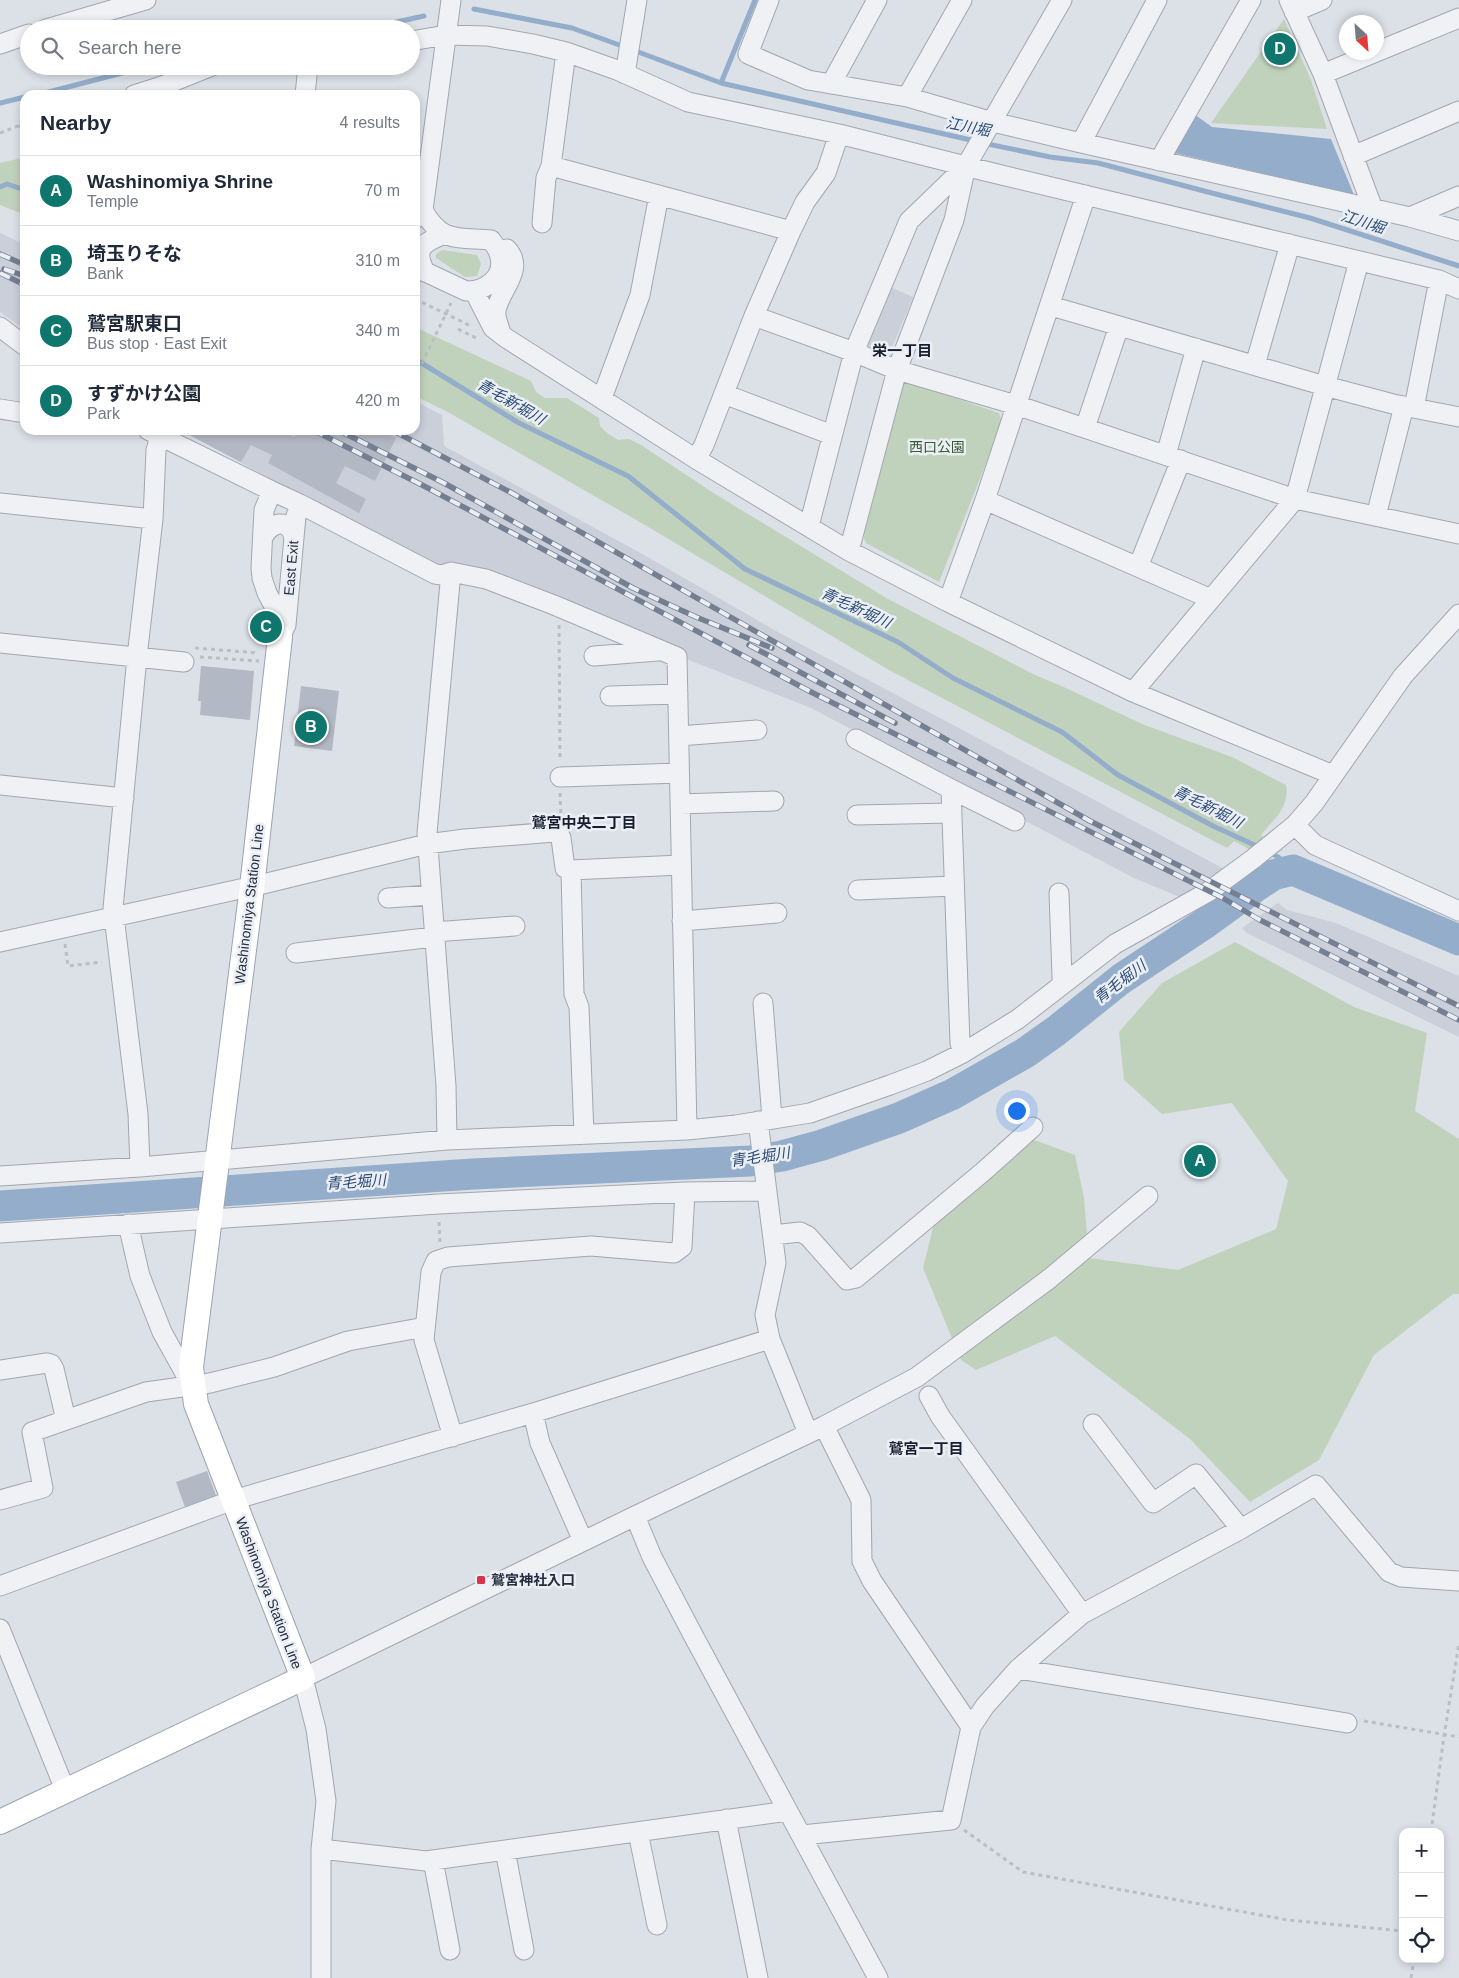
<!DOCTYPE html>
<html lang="en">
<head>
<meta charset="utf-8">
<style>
	body { margin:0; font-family:Helvetica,"Noto Sans JP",sans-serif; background:#f6f6f7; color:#1f2937 }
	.controls { position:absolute; right:15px; bottom:15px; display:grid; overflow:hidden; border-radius:10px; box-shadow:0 2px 8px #0003 }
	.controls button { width:45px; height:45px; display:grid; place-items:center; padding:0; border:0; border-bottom:1px solid #e0e1e3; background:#fff; color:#1f2937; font:25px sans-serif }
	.compass { position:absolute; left:1339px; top:15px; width:45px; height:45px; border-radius:50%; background:#fff; box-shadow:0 2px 8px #0003; rotate:154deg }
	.you { position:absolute; left:1016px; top:1110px; width:18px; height:18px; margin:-12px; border:4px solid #fff; border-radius:50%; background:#1a73e8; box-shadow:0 0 0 8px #1a73e833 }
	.badge { display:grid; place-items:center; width:32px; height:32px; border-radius:50%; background:#0f766e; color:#fff; font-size:16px; font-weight:700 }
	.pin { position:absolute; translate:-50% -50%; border:2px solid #fff; box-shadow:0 1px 5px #0006 }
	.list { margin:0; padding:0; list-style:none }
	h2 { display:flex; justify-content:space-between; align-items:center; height:65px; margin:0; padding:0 20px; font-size:21px }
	h2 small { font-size:16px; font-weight:400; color:#747a83 }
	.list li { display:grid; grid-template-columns:32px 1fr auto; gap:15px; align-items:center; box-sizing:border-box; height:70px; padding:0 20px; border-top:1px solid #e0e1e3 }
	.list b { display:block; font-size:19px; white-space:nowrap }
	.list p { margin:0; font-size:16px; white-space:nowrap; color:#747a83 }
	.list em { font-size:16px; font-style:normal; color:#747a83 }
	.icon { flex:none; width:28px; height:28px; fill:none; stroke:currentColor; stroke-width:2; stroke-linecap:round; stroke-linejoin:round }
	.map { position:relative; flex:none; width:1459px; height:1978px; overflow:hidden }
	.search { position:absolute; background:#fff; box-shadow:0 2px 8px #0003; left:20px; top:20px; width:400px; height:55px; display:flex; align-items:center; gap:12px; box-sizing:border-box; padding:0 18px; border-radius:28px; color:#747a83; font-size:19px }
	.panel { position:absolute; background:#fff; box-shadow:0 2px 8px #0003; left:20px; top:90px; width:400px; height:345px; border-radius:15px }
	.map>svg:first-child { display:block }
	.built { fill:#cacfd9 }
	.green { fill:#c1d2bc }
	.water { fill:#93adcb }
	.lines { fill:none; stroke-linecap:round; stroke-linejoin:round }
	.stream { stroke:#93adcb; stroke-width:5 }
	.river { stroke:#93adcb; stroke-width:31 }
	.building { fill:#b3b9c4 }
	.minor-casing { stroke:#a1a7b1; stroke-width:21 }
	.major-casing { stroke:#9aa4b4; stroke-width:26 }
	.path { stroke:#babec5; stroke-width:3; stroke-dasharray:4 4; stroke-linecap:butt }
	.minor { stroke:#eff1f5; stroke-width:19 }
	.major { stroke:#fff; stroke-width:24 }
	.rail-casing { stroke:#747f92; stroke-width:5.5 }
	.rail { stroke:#ebeff5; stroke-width:4; stroke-dasharray:11; stroke-linecap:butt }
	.poi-dot { fill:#d8354b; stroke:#ebeff5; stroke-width:2 }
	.labels { text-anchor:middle; stroke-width:5; stroke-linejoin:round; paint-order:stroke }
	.park-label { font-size:14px; fill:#385b31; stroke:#ebeff5 }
	.street-label { font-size:14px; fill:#252e3e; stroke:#ebeff5 }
	.poi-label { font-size:14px; font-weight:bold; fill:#252e3e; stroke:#ebeff5; text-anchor:start }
	.water-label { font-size:15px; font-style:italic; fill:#2c4b75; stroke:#ebeff5 }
	.neighbourhood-label { font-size:15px; font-weight:bold; fill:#171f2f; stroke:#ebeff5 }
</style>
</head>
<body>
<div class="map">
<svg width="1459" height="1978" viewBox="0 0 1459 1978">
	<rect width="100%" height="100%" fill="#dce0e7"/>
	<!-- built -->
	<path class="built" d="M0 233 25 245V330L0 312Z
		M890 287 913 297 889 355 867 346Z
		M415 401 442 415 444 446 637 551 776 631 1230 872 1188 896H1177L1132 877 811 708 684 658 434 567 180 430H415Z
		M1239 878 1244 880 1243 885 1212 908H1198Z
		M1278 903 1287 910 1336 923 1459 976V1037L1247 933 1242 928Z"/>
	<!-- green -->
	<path class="green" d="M1284 19 1311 80 1327 129 1211 123Z
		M25 158V215L0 205V163L17 159Z
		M442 250 477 255 481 264 477 276 465 277 439 260 436 258V254Z
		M415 327 531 381 536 392 545 398H567L599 418 600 426 607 433 618 440 629 439 641 445 715 494 888 599 1035 675 1066 688 1142 724 1232 757 1286 785C1290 807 1274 819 1261 835L1283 850 1267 859 1234 841 1227 848 889 670 645 525 446 411 415 396Z
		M900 379 999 413 1002 423 939 582 866 543 862 533Z
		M1235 942 1354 1007 1427 1033 1415 1111 1459 1139V1294H1453L1374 1355 1319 1460 1250 1502 1190 1439 1055 1336 976 1370 961 1360 923 1268 939 1203 1015 1133 1075 1155 1084 1198 1089 1258 1178 1270 1276 1229 1288 1181 1232 1103 1162 1114 1124 1080 1119 1032 1162 983Z"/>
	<!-- water -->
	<path class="water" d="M1194 114 1212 127 1331 139 1354 195 1175 153Z"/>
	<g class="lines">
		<!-- stream -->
		<path class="stream" d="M474 9 572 28 625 47
			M244 29 378 26 424 16
			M633 50 721 83 975 141
			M721 83 755 0
			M37 95 149 66
			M0 103 25 97
			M983 143 1050 157 1098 163 1208 192 1310 218 1459 266
			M0 187 7 184 25 190
			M415 359 519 423 628 476 745 569 898 642 953 678 1062 732 1118 775 1213 826 1259 847
			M1269 852 1278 857 1293 870"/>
		<!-- river -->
		<path class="river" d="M0 1206 473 1174 750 1161 782 1156 822 1145 899 1118 953 1094 1025 1053 1056 1031 1121 979 1207 922 1258 885 1273 875 1293 870 1459 940"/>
	</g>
	<!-- building -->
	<path class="building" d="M180 430H281L294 437 298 430H380L396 438 375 481 345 466 336 483 366 499 359 513 268 463 272 455 251 445 241 462Z
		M201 666 254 671 250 720 200 715 201 701H198Z
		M301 686 339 691 332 751 294 746Z
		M207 1471 217 1498 186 1510 176 1482Z"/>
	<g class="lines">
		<defs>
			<path id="minor" d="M769 0 748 54 808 80 907 97 993 122 1081 143 1410 217 1459 231
				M1289 0 1323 74 1373 209
				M1294 12 1322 0
				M46 29 146 0
				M411 41 446 35 487 36 533 44 566 52 617 70 688 102 839 134 985 171 1439 280 1459 289
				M0 44 29 34
				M1376 52 1459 18
				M625 74 637 0
				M1323 74 1376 52
				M831 84 877 0
				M134 95 162 86 212 66
				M305 95 308 66
				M907 97 962 0
				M1081 143 1157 0
				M1353 156 1459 111
				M1159 161 1251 0
				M551 166 791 231
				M966 166 1062 0
				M423 210 451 0
				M1410 217 1459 196
				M415 219 423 210C441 243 457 237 491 240 495 245 499 251 500 257 505 278 484 292 466 291L415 267
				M542 223 546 178 551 166 566 52
				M425 272C414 249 421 244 442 235
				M474 291 493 328 506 338 696 459 849 551 948 602 1133 692 1333 775
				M1051 306 1325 386 1393 404 1459 417
				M754 316 854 352 897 370 1016 405 1295 499 1459 534
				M0 327 25 346
				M500 330C498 323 495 317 496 311 499 290 526 270 507 249
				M1255 365 1290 244
				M724 394 832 435
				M602 398 640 295 659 195
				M1414 408 1439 280
				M0 409 25 413
				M1085 428 1119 326
				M148 430 272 491
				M1166 455 1196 348
				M696 459 704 445 754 316 791 231 805 202 826 173 839 134
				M272 491 300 504 296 516 286 625 280 637 277 625 274 606 267 593 262 578 261 568 264 510Z
				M985 500 1211 599
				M0 503 153 519
				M300 504 435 574 442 575 451 572 486 579 554 605 677 657 687 1130
				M1376 516 1404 406
				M809 526 854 352 909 221 966 166 954 220 897 370 849 551
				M263 537C271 522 289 517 294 538
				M1138 567 1181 460
				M948 602 985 500 1086 195
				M0 643 184 662
				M594 656 658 651
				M1133 692 1295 499 1359 261
				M610 696 678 694
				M679 736 757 730
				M856 739 951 789 1015 821
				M560 777 679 773
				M0 785 124 798
				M951 789 960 1043 963 1053
				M680 804 774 801
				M857 815 951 813
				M1295 825 1315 845 1459 911
				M571 870 574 994 579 1007 584 1134
				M858 890 954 886
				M1059 893 1062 977 1064 983
				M388 898 431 895
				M682 921 777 913
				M434 932 515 926
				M0 942 263 884 427 844 465 839 555 832 559 834 561 838 565 868 571 870 681 865
				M296 953 434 937
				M763 1003 772 1119
				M758 1121 776 1263 765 1315 770 1339 808 1433
				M447 1140 446 1086 427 833 451 572
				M140 1167 138 1114 113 908 137 657 153 519 156 450 160 437
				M0 1176 140 1167 447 1140 687 1130 736 1125 810 1113 890 1085 927 1071 963 1053 1018 1019 1115 944 1208 892 1253 859 1295 825 1314 803 1403 676 1459 614
				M128 1224 140 1276 162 1332 192 1386
				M0 1233 439 1204 685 1192 766 1191
				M773 1235 800 1232 808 1236 847 1280 856 1278 984 1171 1033 1127
				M0 1370 47 1363 51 1364 54 1369 66 1420
				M929 1396 940 1416 1082 1614
				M533 1413 540 1443 583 1541
				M1093 1424 1153 1503 1196 1474 1241 1529
				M824 1426 861 1500 862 1561 872 1581 971 1727
				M453 1437 424 1340 431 1272 436 1261 448 1257 591 1246 674 1253 682 1247 685 1192
				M0 1500 43 1488 32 1432 146 1392 210 1383 274 1367 348 1341 425 1327
				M635 1516 652 1557 693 1635 878 1978
				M0 1586 233 1500 533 1413 770 1339
				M0 1629 66 1792
				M1018 1669 1347 1723
				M726 1819 758 1978
				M638 1832 657 1925
				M802 1835 951 1820 971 1727 985 1706 1018 1669 1082 1614 1241 1529 1316 1485 1389 1572 1401 1577 1459 1581
				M321 1849 426 1861 788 1811
				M505 1850 524 1950
				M433 1860 450 1950
				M321 1978V1849L326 1801 316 1729 303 1678 635 1516 824 1426 917 1377 1049 1279 1148 1196"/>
			<path id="major" d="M0 1822 303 1678 196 1404 191 1367 252 887 280 637"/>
		</defs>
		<!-- minor casing -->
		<use href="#minor" class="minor-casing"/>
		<!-- major casing -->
		<use href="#major" class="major-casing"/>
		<!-- path -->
		<path class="path" d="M19 126 25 129
			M0 133 25 123
			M415 299 471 326
			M458 329 478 339
			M415 378 451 303
			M559 625 560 759
			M195 648 258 653
			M200 657 259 661
			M560 793 561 817
			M65 944 68 966 102 962
			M439 1222 440 1243
			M1364 1721 1459 1737
			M964 1830 1023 1872 1288 1920 1403 1931
			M1431 1832 1444 1736 1459 1643
			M1411 1978 1414 1959"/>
		<!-- minor -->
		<use href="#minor" class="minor"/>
		<!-- major -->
		<use href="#major" class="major"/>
		<defs>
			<path id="rail" d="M0 254 25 265
				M4 269 25 276
				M0 273 25 285
				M313 430 424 486 813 693 1221 897 1260 920 1459 1020
				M338 430 444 483 633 588 696 617 772 648
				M392 430 510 492 1090 821 1459 1006
				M749 645 895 723"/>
		</defs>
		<!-- rail casing -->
		<use href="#rail" class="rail-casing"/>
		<!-- rail -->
		<use href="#rail" class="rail"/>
	</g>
	<!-- markers -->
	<rect class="poi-dot" x="476" y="1575" width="10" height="10" rx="2.5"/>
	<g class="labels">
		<!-- park labels -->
		<g class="park-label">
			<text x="937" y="452">西口公園</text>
		</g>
		<!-- street labels -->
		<g class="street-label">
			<text transform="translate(291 568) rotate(-85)" y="5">East Exit</text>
			<text transform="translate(249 904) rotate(-83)" y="5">Washinomiya Station Line</text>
			<text transform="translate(269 1593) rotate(69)" y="5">Washinomiya Station Line</text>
		</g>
		<!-- poi labels -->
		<g class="poi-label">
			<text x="491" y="1585">鷲宮神社入口</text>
		</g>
		<!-- water labels -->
		<g class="water-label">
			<text transform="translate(968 127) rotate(11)" y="5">江川堀</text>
			<text transform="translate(1363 222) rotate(18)" y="5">江川堀</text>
			<text transform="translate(511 402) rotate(30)" y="5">青毛新堀川</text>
			<text transform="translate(856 608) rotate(25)" y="5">青毛新堀川</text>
			<text transform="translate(1208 807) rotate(27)" y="5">青毛新堀川</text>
			<text transform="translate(1120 982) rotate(-37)" y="5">青毛堀川</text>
			<text transform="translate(760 1157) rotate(-8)" y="5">青毛堀川</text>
			<text transform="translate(356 1182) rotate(-4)" y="5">青毛堀川</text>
		</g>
		<!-- neighbourhood labels -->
		<g class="neighbourhood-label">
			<text x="902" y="356">栄一丁目</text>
			<text x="584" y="828">鷲宮中央二丁目</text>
			<text x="926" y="1454">鷲宮一丁目</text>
		</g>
	</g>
</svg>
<div class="controls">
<button>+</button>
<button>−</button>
<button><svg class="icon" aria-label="locate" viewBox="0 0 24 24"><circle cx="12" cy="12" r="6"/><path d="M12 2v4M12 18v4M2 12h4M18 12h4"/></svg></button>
</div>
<svg class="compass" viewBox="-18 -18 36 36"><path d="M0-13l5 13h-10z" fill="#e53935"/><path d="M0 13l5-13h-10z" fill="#747a83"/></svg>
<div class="you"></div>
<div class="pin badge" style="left:1200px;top:1161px">A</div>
<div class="pin badge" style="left:311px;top:727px">B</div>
<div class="pin badge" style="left:266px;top:627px">C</div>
<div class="pin badge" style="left:1280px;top:49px">D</div>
<div class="search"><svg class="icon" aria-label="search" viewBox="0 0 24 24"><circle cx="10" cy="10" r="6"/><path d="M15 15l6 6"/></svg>Search here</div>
<section class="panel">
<h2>Nearby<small>4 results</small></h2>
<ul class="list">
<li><span class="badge">A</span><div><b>Washinomiya Shrine</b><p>Temple</p></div><em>70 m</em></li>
<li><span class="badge">B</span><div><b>埼玉りそな</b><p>Bank</p></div><em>310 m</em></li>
<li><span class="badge">C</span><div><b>鷲宮駅東口</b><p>Bus stop · East Exit</p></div><em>340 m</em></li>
<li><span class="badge">D</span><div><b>すずかけ公園</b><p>Park</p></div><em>420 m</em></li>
</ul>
</section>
</div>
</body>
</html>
